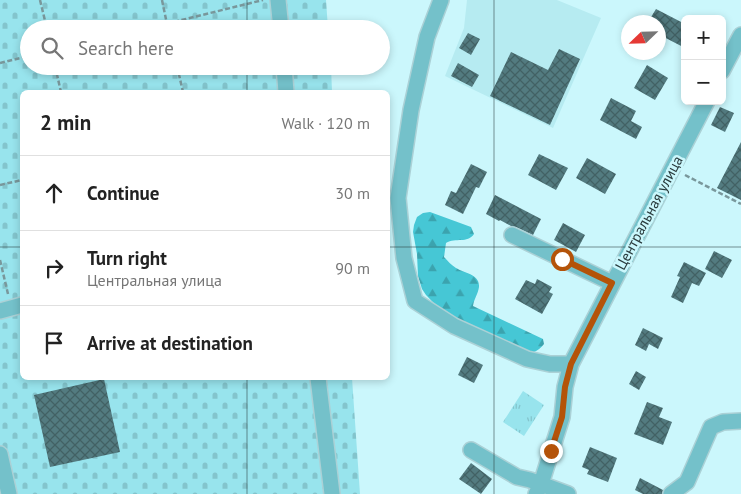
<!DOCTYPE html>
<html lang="en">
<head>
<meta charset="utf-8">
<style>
	body { margin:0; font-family:"PT Sans",sans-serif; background:#f2f2f2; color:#222 }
	.controls { position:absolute; right:15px; top:15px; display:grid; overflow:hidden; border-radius:8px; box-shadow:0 2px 8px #0003 }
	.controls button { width:45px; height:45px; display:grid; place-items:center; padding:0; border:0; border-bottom:1px solid #e0e0e0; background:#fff; color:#222; font:25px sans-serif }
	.compass { position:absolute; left:621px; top:15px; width:45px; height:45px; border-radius:50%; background:#fff; box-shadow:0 2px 8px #0003; rotate:247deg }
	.stop { position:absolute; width:15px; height:15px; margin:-11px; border:4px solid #b45309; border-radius:50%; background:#fff }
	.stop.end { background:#b45309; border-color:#fff; box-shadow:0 1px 5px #0008 }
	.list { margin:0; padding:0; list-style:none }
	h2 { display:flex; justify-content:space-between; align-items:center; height:65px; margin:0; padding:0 20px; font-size:21px }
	h2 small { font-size:16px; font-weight:400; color:#767676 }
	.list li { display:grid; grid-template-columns:32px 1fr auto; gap:15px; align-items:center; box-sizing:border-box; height:75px; padding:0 20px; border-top:1px solid #e0e0e0 }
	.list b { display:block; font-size:19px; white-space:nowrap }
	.list p { margin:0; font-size:16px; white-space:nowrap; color:#767676 }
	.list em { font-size:16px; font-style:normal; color:#767676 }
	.icon { flex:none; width:28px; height:28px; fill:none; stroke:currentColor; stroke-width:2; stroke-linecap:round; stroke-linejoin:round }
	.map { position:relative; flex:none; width:741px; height:494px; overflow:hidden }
	.search { position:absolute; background:#fff; box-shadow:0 2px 8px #0003; left:20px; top:20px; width:370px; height:55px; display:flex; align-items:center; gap:12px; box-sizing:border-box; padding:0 18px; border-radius:28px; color:#767676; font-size:19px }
	.panel { position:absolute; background:#fff; box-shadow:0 2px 8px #0003; left:20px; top:90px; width:370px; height:290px; border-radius:8px }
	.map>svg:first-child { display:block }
	.built { fill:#b6ebf1 }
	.grass { fill:url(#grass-tufts) }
	.forest { fill:url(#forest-firs) }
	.cemetery { fill:url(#cemetery-stones) }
	.building { fill:url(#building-cross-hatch) }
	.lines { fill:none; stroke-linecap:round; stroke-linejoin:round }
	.minor-casing { stroke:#abd1d6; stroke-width:18 }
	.path { stroke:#79979b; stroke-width:2.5; stroke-dasharray:5 2.5; stroke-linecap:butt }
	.minor { stroke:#74c1ca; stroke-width:15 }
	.route { stroke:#b45309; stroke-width:6 }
	.grid { fill:none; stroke:#2a3b3d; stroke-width:1; stroke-opacity:0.55 }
	.labels { text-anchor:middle; stroke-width:5; stroke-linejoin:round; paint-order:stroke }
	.street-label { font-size:15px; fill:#2a3b3d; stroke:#cbf7fc }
</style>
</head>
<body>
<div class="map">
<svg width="741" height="494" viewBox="0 0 741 494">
	<defs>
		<pattern id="grass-tufts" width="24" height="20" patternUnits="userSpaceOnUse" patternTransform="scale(1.25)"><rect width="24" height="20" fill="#98e4ed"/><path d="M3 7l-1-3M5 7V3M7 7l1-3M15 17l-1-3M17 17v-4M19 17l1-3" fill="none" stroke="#83c4cc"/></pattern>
		<pattern id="forest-firs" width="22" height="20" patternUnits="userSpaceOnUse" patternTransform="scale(1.25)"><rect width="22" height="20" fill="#46c7d5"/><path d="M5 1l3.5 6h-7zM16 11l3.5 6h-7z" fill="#3ba3ae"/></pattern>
		<pattern id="cemetery-stones" width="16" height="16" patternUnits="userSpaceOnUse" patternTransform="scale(1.25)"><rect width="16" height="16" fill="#98e4ed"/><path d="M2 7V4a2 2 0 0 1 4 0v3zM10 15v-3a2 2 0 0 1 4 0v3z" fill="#83c4cc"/></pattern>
		<pattern id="building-cross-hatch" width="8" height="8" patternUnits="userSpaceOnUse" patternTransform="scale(1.25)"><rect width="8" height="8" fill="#537b80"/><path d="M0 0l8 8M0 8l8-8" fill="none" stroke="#426164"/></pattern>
	</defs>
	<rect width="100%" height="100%" fill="#cbf7fc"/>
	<!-- built -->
	<path class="built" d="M467 0H557L601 18 553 128 445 76 464 28Z"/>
	<!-- grass -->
	<path class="grass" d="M523 391 544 405 524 436 503 422Z"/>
	<!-- forest -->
	<path class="forest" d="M430 212 471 227 474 234C467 244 456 237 446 243L444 257C448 261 451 265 456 268 464 273 480 274 479 287 478 294 474 299 473 306L543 339 544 344C538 351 534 353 525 354L450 320 426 295 422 289 418 276 417 254 413 232 414 225 417 217 423 213Z"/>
	<!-- cemetery -->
	<path class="cemetery" d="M0 0H326L328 29H29V66H331L332 92H22V378H352L360 494H0Z"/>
	<!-- building -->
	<path class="building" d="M656 9 685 24V48L658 34V22H648Z
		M468 33 480 39 471 55 459 48Z
		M559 49 580 59 550 125 490 96 511 52 548 70Z
		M458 63 479 75 472 87 451 76Z
		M647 65 668 78 655 100 634 88Z
		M611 98 636 111 631 121 642 127 636 139 600 120Z
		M720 107 734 113 725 132 711 125Z
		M741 142V200L717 188Z
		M539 154 568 168 556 190 528 175Z
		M587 158 616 174 605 194 576 178Z
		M471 164 487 172 479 188 476 187 463 214 445 205 451 191 456 193Z
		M495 195 541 219 533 235 516 227 511 226 500 220 499 221 486 214Z
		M563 223 585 235 576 252 554 240Z
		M714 251 732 260 722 278 705 269Z
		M684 262 706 273 699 286 692 283 683 303 671 297 680 277 677 276Z
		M537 279 552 287 549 292 553 294 542 314 515 299 526 280 535 284Z
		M643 328 663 338 658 349 649 344 646 351 635 345Z
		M467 357 483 365 474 383 458 375Z
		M636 371 646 377 639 390 629 384Z
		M104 379 120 452 50 467 34 395Z
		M647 402 663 408 659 417 672 422 663 445 634 434Z
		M590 447 617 458 608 482 587 474 589 470 582 467Z
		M471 463 492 479 481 494 459 479Z
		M640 478 663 490 662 494H643L635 490Z"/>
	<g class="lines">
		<defs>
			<path id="minor" d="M278 0 281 29
				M441 0 427 37 411 110 398 198 404 258 415 301 454 326 527 359 550 364H571
				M284 66 286 92
				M722 71 741 35
				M512 235 612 283
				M0 311 22 305
				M318 378 332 494
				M471 450 517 477 530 480 568 494
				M0 454 9 494
				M536 494 541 484 562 417 565 387 571 364 707 101
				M671 494 687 482 711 427 723 422 741 421"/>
		</defs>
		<!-- minor casing -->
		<use href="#minor" class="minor-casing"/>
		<!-- path -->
		<path class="path" d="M40 0 47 29
			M162 0 168 29
			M145 29 263 0
			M0 63 29 56
			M55 66 61 92
			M177 66 183 92
			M685 175 741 204
			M0 185 22 180
			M0 260 8 294"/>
		<!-- minor -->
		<use href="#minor" class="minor"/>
	</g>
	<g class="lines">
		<!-- route -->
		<path class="route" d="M551 451 562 417 565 387 571 364 612 283 562 259"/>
	</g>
	<!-- grid -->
	<path class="grid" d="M247 0V29M494 0V494M247 66V92M0 247H22M388 247H741M247 378V494"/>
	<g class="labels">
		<!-- street labels -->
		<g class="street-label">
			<text transform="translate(649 213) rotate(-62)" y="5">Центральная улица</text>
		</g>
	</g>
</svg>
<div class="controls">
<button>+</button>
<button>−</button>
</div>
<svg class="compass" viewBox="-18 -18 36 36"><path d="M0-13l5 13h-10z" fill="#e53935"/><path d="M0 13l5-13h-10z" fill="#767676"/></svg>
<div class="stop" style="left:562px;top:259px"></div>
<div class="stop end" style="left:551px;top:451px"></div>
<div class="search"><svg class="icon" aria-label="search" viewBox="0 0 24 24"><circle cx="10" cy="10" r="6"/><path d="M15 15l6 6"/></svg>Search here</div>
<section class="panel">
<h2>2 min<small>Walk · 120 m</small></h2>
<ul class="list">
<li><svg class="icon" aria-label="ahead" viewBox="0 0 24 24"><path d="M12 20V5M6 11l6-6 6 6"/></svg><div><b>Continue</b></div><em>30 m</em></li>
<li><svg class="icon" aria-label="right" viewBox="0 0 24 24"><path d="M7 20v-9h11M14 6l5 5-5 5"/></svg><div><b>Turn right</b><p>Центральная улица</p></div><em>90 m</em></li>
<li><svg class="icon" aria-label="arrive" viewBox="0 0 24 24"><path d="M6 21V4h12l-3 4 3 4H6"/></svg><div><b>Arrive at destination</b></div></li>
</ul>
</section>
</div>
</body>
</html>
